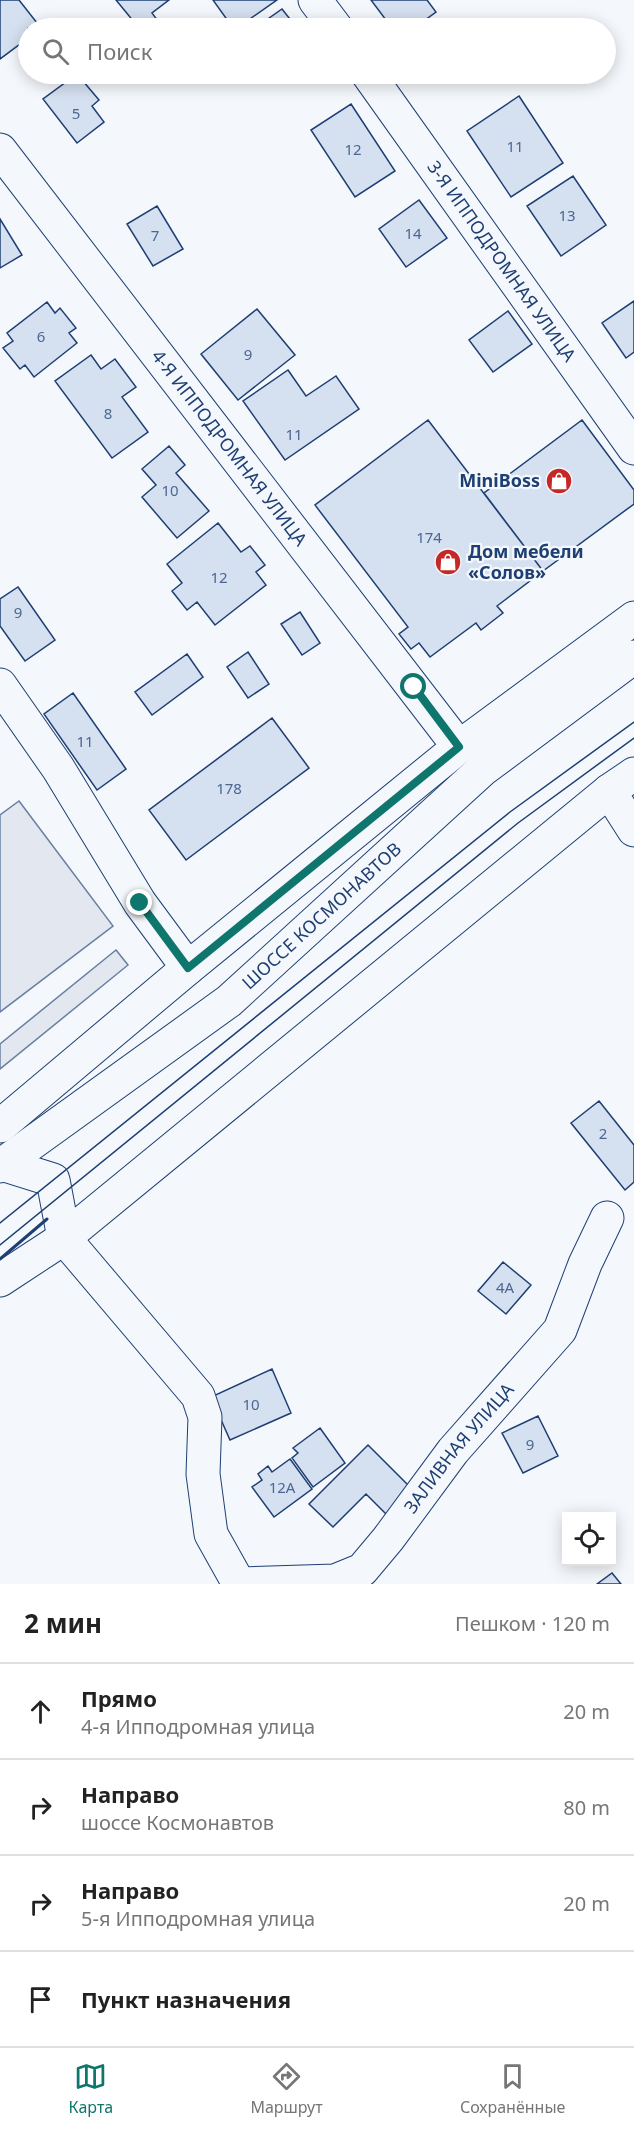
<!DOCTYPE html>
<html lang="ru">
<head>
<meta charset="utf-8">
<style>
	body { margin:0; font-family:"Noto Sans",sans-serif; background:#f2f2f2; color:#222 }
	.controls { position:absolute; right:18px; bottom:18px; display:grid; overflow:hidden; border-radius:0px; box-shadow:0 3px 15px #0003 }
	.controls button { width:54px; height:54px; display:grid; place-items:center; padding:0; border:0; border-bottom:2px solid #e0e0e0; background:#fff; color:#222; font:30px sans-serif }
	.stop { position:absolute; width:18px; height:18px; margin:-14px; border:4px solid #0f766e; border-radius:50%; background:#fff }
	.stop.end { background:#0f766e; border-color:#fff; box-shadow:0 2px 6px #0008 }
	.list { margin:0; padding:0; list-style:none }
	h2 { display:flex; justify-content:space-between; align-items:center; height:78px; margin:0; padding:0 24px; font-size:26px }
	h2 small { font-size:20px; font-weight:400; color:#767676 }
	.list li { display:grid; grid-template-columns:39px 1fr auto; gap:18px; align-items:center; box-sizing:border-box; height:96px; padding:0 24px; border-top:2px solid #e0e0e0 }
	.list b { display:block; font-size:22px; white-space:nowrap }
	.list p { margin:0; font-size:20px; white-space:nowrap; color:#767676 }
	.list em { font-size:20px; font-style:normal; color:#767676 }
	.icon { flex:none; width:33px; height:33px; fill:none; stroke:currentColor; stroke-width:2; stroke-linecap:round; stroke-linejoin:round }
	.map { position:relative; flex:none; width:634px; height:1584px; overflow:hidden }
	.search { position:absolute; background:#fff; box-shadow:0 3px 15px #0003; left:18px; right:18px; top:18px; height:66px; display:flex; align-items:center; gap:15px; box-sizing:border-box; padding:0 21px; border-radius:33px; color:#767676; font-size:22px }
	.sheet { height:462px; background:#fff }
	nav { display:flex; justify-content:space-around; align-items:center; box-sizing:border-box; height:84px; border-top:2px solid #e0e0e0; background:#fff; font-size:16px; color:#767676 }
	nav a { display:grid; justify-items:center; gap:3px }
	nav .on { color:#0f766e }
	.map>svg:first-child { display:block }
	.parking { fill:#e3e8f0; stroke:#687fa3; stroke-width:1.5 }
	.building { fill:#d5e0f0; stroke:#1d3f73; stroke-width:1.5 }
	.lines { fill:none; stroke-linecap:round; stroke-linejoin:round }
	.minor-casing { stroke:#1d3f73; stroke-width:35 }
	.major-casing { stroke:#1d3f73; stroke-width:35 }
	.minor { stroke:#f4f7fb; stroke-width:33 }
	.major { stroke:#f4f7fb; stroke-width:33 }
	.tram { stroke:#1d3f73; stroke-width:1.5 }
	.wall { stroke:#1d3f73; stroke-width:3 }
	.route { stroke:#0f766e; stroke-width:8 }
	.labels { text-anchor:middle; stroke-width:4.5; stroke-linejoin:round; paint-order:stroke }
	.number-label { font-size:15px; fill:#4b6792 }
	.street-label { font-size:18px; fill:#1d3f73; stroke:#f4f7fb }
	.poi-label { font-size:18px; font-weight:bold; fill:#1d3f73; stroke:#f4f7fb; text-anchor:end }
</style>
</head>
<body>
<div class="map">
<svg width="634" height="1584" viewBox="0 0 634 1584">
	<rect width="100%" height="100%" fill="#f4f7fb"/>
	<!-- parking -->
	<path class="parking" d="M19 801 113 926 0 1012V815Z
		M116 950 128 965 0 1069V1044Z"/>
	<!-- building -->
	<path class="building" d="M0 0H19L41 28H28V38L0 59Z
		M116 0H169L152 13 163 28H139Z
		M213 0H277L237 28H233Z
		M371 0H427L436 12 414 28H392Z
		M282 9 297 28H255Z
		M77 74 99 100 92 106 104 122 77 143 43 99Z
		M288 74H306L294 82Z
		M519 96 563 163 511 197 467 131Z
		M351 104 395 171 355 197 311 130Z
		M573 176 606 225 561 256 527 206Z
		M419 200 447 238 406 267 379 229Z
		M157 206 183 249 153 266 127 224Z
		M0 219 22 255 0 268Z
		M634 301V352L626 358 602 323Z
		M47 302 55 313 60 308 76 328 69 333 77 343 34 377 25 365 20 369 3 348 13 341 7 333Z
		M257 309 295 355 238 400 201 354Z
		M508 311 532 344 493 372 469 340Z
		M91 355 101 369 115 359 136 387 122 397 148 432 112 458 55 381Z
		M288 370 306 396 336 376 359 409 285 460 243 401Z
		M428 420 543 571 497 606 503 613 481 630 476 623 430 657 419 643 411 649 399 634 408 627 315 505Z
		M582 420 634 490V504L543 571 484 493Z
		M169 446 185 465 176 473 209 511 177 538 142 497 156 485 142 469Z
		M218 523 241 552 250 546 265 565 256 572 266 585 215 625 197 602 187 610 172 591 182 583 167 564Z
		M18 587 55 640 25 661 0 626V599Z
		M300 612 320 643 302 655 281 624Z
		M248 652 269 684 248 698 227 667Z
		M187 654 203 677 152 715 135 692Z
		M73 693 126 769 97 790 44 714Z
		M272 718 309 768 186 860 149 810Z
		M599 1101 634 1145V1182L625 1190 571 1123Z
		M503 1262 531 1285 506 1314 478 1291Z
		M272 1369 291 1413 230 1440 211 1397Z
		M538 1416 558 1456 523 1473 502 1433Z
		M320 1428 345 1463 313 1487 292 1458 298 1453 293 1448Z
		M368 1445 415 1492 389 1517 366 1494 333 1527 309 1504Z
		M290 1459 312 1489 274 1517 252 1487 262 1480 258 1474 268 1466 272 1472Z
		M612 1573 621 1584H597Z"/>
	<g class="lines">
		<defs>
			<g id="minor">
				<path d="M315 0 336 28"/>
				<path id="s1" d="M368 74 634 448"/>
				<path id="s2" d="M0 150 459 747"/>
				<path d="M0 685 58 768 140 903 188 968"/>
				<path d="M609 791 634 830"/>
				<path d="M2 1164 53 1180 64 1238 198 1396 205 1417 203 1474 211 1534 239 1584"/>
				<path d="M0 1280 64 1238 609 791 634 774"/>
				<path id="s3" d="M241 1584 335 1581 362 1570 388 1539 453 1451 560 1330 585 1264 607 1218"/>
			</g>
			<g id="major">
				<path d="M0 1126 188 968 459 747 634 618"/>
				<path id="s4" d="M0 1166 229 1001 482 770 634 657"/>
			</g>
		</defs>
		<!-- minor casing -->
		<use href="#minor" class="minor-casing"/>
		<!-- major casing -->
		<use href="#major" class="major-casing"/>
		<!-- minor -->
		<use href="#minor" class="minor"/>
		<!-- major -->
		<use href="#major" class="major"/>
		<!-- tram -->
		<path class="tram" d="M0 1223 510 812 634 722
			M0 1245 518 823 634 738"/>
		<!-- wall -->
		<path class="wall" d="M0 1259 47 1219"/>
	</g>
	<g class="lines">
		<!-- route -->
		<path class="route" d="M140 903 188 968 459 747 414 687"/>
	</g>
	<!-- icons -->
	<defs>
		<symbol id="shop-disc" viewBox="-11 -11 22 22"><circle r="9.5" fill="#c62828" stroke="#f4f7fb"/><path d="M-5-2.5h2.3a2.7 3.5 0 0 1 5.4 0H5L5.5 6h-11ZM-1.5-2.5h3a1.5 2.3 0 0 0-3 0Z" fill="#fff"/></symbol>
	</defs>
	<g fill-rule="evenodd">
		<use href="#shop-disc" x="544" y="466" width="30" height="30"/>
		<use href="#shop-disc" x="433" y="547" width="30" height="30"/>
	</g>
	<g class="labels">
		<!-- number labels -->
		<g class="number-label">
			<text x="76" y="119">5</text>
			<text x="515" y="152">11</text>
			<text x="353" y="155">12</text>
			<text x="567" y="221">13</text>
			<text x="413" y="239">14</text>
			<text x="155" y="241">7</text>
			<text x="41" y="342">6</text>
			<text x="248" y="360">9</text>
			<text x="108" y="419">8</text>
			<text x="294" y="440">11</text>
			<text x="170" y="496">10</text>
			<text x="429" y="543">174</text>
			<text x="219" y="583">12</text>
			<text x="18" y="618">9</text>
			<text x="85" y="747">11</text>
			<text x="229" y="794">178</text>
			<text x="603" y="1139">2</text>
			<text x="505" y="1293">4А</text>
			<text x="251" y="1410">10</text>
			<text x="530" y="1450">9</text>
			<text x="282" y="1493">12А</text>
		</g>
		<!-- street labels -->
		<g class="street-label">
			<text dy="6" stroke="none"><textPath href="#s1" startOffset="230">3-Я ИППОДРОМНАЯ УЛИЦА</textPath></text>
			<text dy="6" stroke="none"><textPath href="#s2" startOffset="376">4-Я ИППОДРОМНАЯ УЛИЦА</textPath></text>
			<text dy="6" stroke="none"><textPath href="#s4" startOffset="408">ШОССЕ КОСМОНАВТОВ</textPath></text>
			<text dy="6" stroke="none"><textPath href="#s3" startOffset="279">ЗАЛИВНАЯ УЛИЦА</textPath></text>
		</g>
		<!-- poi labels -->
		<g class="poi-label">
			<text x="540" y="487">MiniBoss</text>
			<text x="468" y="558" text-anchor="start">Дом мебели<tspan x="468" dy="21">«Солов»</tspan></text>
		</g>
	</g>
</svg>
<div class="controls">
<button><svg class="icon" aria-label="locate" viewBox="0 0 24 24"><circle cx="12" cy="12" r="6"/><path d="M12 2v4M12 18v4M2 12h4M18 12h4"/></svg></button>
</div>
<div class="stop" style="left:414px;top:687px"></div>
<div class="stop end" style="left:140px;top:903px"></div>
<div class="search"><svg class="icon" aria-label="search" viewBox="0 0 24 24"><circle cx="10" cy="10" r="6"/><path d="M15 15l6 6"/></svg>Поиск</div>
</div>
<section class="sheet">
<h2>2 мин<small>Пешком · 120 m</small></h2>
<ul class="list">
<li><svg class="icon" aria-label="ahead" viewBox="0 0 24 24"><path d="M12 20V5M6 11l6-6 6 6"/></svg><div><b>Прямо</b><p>4-я Ипподромная улица</p></div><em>20 m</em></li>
<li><svg class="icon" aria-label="right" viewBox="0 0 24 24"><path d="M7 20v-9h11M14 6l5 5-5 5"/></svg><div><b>Направо</b><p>шоссе Космонавтов</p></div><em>80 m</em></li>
<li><svg class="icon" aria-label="right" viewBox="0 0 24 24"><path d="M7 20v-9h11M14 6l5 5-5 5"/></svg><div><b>Направо</b><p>5-я Ипподромная улица</p></div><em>20 m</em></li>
<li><svg class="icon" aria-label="arrive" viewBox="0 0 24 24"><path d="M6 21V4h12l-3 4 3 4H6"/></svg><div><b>Пункт назначения</b></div></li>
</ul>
</section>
<nav>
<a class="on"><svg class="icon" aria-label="map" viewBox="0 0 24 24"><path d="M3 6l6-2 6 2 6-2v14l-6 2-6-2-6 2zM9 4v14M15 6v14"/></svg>Карта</a>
<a><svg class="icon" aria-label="directions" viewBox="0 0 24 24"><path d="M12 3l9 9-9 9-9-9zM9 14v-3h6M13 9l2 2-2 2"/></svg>Маршрут</a>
<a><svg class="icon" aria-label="saved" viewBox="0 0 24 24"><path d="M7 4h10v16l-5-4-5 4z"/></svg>Сохранённые</a>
</nav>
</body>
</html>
